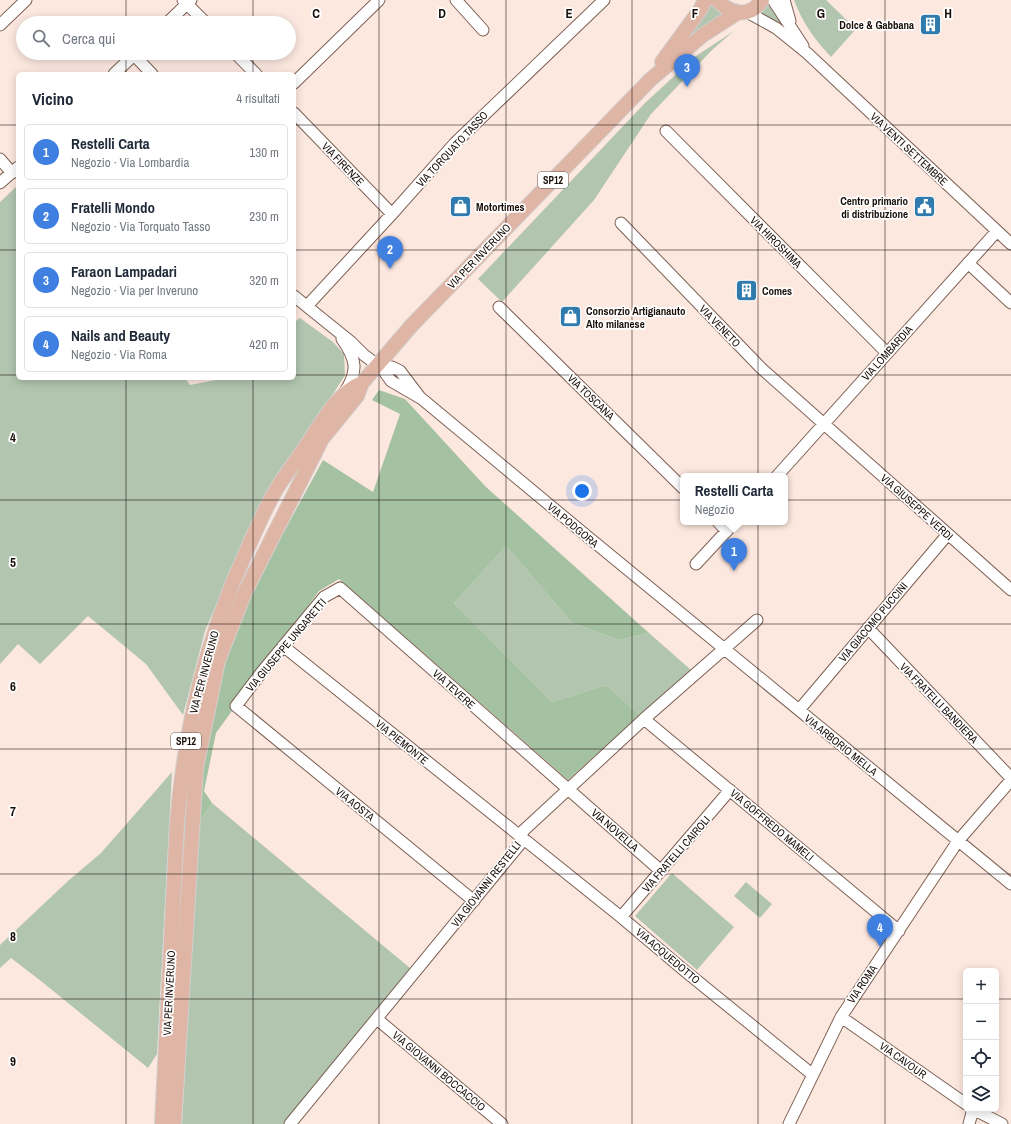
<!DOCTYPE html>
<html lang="it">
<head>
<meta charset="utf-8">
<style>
	body { margin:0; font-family:"Archivo Narrow",sans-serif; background:#f2f2f3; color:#1f2937 }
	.controls { position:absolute; right:12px; bottom:12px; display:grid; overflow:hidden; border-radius:6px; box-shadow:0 2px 10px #0003 }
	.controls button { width:36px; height:36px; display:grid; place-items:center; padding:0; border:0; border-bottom:1px solid #e0e1e3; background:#fff; color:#1f2937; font:20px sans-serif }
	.you { position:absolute; left:582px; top:491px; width:14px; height:14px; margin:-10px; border:3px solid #fff; border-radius:50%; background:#1a73e8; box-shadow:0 0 0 6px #1a73e833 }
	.badge { display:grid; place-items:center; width:26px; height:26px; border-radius:50%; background:#0f766e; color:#fff; font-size:13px; font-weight:700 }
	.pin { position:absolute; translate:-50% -33px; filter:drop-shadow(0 1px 2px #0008) }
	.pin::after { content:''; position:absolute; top:21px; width:14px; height:12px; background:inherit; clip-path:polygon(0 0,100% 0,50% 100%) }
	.popup { position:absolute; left:680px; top:473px; width:108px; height:52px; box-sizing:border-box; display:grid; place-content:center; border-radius:6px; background:#fff; filter:drop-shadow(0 1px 3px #0005); font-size:13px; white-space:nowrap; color:#747a83 }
	.popup b { font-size:15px; color:#1f2937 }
	.popup::after { content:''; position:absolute; left:50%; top:100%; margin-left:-8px; border:8px solid transparent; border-top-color:#fff }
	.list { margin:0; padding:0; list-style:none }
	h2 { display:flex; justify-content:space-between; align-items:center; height:52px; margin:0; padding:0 16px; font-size:17px }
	h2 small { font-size:13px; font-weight:400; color:#747a83 }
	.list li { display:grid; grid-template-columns:26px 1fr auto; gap:12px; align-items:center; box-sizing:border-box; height:56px; margin:0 8px 8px; padding:0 8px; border:1px solid #e0e1e3; border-radius:6px }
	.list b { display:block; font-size:15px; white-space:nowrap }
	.list p { margin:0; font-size:13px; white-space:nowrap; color:#747a83 }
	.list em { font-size:13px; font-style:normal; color:#747a83 }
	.icon { flex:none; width:22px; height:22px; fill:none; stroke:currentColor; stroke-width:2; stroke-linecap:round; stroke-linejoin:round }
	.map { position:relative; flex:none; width:1011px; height:1124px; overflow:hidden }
	.search { position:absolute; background:#fff; box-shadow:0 2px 10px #0003; left:16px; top:16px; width:280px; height:44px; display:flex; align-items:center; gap:10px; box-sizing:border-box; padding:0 14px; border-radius:22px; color:#747a83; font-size:15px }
	.panel { position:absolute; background:#fff; box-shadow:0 2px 10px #0003; left:16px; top:72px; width:280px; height:308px; border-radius:6px }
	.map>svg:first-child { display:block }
	.green { fill:#b1c5af }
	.forest { fill:#a4c2a1 }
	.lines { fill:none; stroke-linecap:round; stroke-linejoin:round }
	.minor-casing { stroke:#7d6054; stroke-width:13 }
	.major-casing { stroke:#d1cfce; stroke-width:16 }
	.minor { stroke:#fff; stroke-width:11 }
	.major { stroke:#dfb5a5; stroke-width:14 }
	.grid { fill:none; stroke:#180d08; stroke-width:1; stroke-opacity:0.55 }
	.labels { text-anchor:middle; stroke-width:3.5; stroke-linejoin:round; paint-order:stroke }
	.shield { fill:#fff; stroke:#5d5652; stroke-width:1 }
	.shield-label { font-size:10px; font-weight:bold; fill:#180d08 }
	.poi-label { font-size:11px; font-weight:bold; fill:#180d08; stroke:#fff; text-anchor:start }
	.street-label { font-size:11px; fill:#180d08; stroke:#fff }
	.grid-label { font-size:13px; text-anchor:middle; font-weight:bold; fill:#180d08; stroke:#fff; stroke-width:3.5; stroke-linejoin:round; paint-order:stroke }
</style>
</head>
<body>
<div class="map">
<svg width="1011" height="1124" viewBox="0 0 1011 1124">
	<rect width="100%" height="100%" fill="#fde8e0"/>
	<!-- green -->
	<path class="green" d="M710 0 725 14 677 52Z
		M794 0H826L856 29 831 57C815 40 802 22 794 0Z
		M766 2 788 32 757 12Z
		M734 31 713 49 651 114 594 200 502 302 478 279 645 103 696 56Z
		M18 185V378H185L190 385 226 378H294V322L300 318 333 342 344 354 345 375 323 410 278 473 243 542 205 631 183 715 146 664 88 616 40 664 18 644 0 664V202Z
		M506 546 572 623 619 640 649 633 691 670 640 715 606 685 552 702 454 603Z
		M172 772 157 1054 148 1068 41 981 11 958 0 968V945L68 881 101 853Z
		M212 803 410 968 284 1124H182L199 822Z
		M672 873 734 927 697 970 635 916Z
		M746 882 772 904 760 918 734 896Z"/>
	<!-- forest -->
	<path class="forest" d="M379 390 405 399 486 487 649 633 619 640 572 623 506 546 454 603 552 702 606 685 640 715 568 780 339 579 319 591 216 733 204 791 212 803 199 822 202 769 224 663 256 583 323 460 373 492 400 414 372 400Z"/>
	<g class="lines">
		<defs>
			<path id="minor" d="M183 0 206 23
				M456 0 483 30
				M773 0 803 46
				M784 0 790 21
				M747 12 776 28 807 53 1011 244
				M167 23 191 0
				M0 25 26 0
				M235 53 256 74
				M134 55 152 74
				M114 74 136 53
				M294 83 379 0
				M294 113 392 214
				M666 131 887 353
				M0 159 12 173
				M0 183 18 167
				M621 223 761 368 1011 590
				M968 263 1011 303
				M294 296 351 342 364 355 372 361 383 367H392L400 371 419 396
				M307 306 392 214 455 143 604 0
				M499 307 683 488
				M342 339C357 360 358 371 345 392
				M383 367 386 374 391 381 422 399 588 537 1011 884
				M777 476 997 231
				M718 522 727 531
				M696 564 735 522
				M868 628 1011 778
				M283 646 621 917 685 971 813 1075
				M799 710 948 534
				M644 719 899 931
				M474 901 236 706 261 673 324 597 340 588 661 871
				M621 917 730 790
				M841 1017 966 1104
				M377 1019 502 1124
				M290 1124 520 844 523 831 644 719 757 620
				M789 1124 841 1017 958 841 1011 780
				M969 1124 973 1109 1002 1124"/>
			<path id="major" d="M717 0C730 14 750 19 762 0
				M662 62 700 10 705 0
				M162 1124 177 823C185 726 206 639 247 550 257 528 266 505 279 485 288 471 299 457 308 443 321 423 339 391 362 383
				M174 1124 196 768 218 661 244 594 322 439 357 396 362 383 412 325 650 80 703 35 737 13"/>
		</defs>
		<!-- minor casing -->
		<use href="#minor" class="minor-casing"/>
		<!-- major casing -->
		<use href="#major" class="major-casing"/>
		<!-- minor -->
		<use href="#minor" class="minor"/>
		<!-- major -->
		<use href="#major" class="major"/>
	</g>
	<!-- grid -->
	<path class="grid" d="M126 0V23M253 0V23M379 0V1124M506 0V1124M632 0V1124M758 0V1124M885 0V1124M126 53V74M253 53V74M0 125H18M294 125H1011M0 250H18M294 250H1011M0 375H18M294 375H1011M126 378V1124M253 378V1124M0 500H1011M0 624H1011M0 749H1011M0 874H1011M0 999H966M996 999H1011"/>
	<!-- icons -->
	<defs>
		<symbol id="building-square" viewBox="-11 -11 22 22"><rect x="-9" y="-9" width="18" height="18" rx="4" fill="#307aad" stroke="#fff"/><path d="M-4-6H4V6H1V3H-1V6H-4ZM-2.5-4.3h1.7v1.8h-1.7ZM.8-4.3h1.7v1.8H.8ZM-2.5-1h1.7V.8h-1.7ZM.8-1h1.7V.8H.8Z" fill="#fff"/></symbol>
		<symbol id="shop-square" viewBox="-11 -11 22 22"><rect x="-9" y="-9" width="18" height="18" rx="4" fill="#307aad" stroke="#fff"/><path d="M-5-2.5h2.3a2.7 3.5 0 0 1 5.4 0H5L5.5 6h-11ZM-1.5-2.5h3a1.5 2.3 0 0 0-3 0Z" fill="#fff"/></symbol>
		<symbol id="civic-square" viewBox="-11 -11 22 22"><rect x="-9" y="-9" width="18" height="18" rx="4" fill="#307aad" stroke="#fff"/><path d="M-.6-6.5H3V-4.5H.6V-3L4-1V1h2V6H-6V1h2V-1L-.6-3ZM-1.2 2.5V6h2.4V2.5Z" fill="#fff"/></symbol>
	</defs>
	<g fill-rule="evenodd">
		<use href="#building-square" x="918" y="12" width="25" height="25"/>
		<use href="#shop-square" x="448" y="194" width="25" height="25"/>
		<use href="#civic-square" x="912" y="194" width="25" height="25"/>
		<use href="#building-square" x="734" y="278" width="25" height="25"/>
		<use href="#shop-square" x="558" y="304" width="25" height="25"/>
	</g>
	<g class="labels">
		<!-- shield labels -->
		<g class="shield">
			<rect x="538" y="172" width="30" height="16" rx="3"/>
			<rect x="171" y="733" width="30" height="16" rx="3"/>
		</g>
		<g class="shield-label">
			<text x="553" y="184">SP12</text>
			<text x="186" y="745">SP12</text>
		</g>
		<!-- poi labels -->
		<g class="poi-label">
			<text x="914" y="29" text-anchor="end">Dolce &amp; Gabbana</text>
			<text x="908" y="205" text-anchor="end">Centro primario<tspan x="908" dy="13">di distribuzione</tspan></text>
			<text x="476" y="211">Motortimes</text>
			<text x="762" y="295">Comes</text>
			<text x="586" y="315">Consorzio Artigianauto<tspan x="586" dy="13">Alto milanese</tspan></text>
		</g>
		<!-- street labels -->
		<g class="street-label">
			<text transform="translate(452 149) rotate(-47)" y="4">VIA TORQUATO TASSO</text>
			<text transform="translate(909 149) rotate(43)" y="4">VIA VENTI SETTEMBRE</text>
			<text transform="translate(343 164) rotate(46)" y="4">VIA FIRENZE</text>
			<text transform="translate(776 242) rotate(45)" y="4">VIA HIROSHIMA</text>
			<text transform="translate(479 256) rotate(-46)" y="4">VIA PER INVERUNO</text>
			<text transform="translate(720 326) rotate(46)" y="4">VIA VENETO</text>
			<text transform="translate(887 353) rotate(-48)" y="4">VIA LOMBARDIA</text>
			<text transform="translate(591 397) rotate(44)" y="4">VIA TOSCANA</text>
			<text transform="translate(917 507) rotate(42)" y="4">VIA GIUSEPPE VERDI</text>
			<text transform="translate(573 525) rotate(40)" y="4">VIA PODGORA</text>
			<text transform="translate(873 622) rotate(-50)" y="4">VIA GIACOMO PUCCINI</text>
			<text transform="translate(286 645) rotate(-50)" y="4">VIA GIUSEPPE UNGARETTI</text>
			<text transform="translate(204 672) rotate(-75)" y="4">VIA PER INVERUNO</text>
			<text transform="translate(454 689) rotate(42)" y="4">VIA TEVERE</text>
			<text transform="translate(939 703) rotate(46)" y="4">VIA FRATELLI BANDIERA</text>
			<text transform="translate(402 742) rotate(39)" y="4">VIA PIEMONTE</text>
			<text transform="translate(841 745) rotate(39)" y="4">VIA ARBORIO MELLA</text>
			<text transform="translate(355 804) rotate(39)" y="4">VIA AOSTA</text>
			<text transform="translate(772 825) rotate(40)" y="4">VIA GOFFREDO MAMELI</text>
			<text transform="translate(615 830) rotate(41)" y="4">VIA NOVELLA</text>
			<text transform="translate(676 854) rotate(-49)" y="4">VIA FRATELLI CAIROLI</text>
			<text transform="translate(486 884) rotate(-52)" y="4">VIA GIOVANNI RESTELLI</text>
			<text transform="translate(668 956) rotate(40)" y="4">VIA ACQUEDOTTO</text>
			<text transform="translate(862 984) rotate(-56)" y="4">VIA ROMA</text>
			<text transform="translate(169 993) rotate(-87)" y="4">VIA PER INVERUNO</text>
			<text transform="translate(903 1060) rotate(35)" y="4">VIA CAVOUR</text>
			<text transform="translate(439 1071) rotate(40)" y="4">VIA GIOVANNI BOCCACCIO</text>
		</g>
	</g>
	<g class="grid-label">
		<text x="316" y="18">C</text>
		<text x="442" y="18">D</text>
		<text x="569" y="18">E</text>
		<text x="695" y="18">F</text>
		<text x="821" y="18">G</text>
		<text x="948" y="18">H</text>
		<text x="13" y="442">4</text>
		<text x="13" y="567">5</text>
		<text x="13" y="691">6</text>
		<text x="13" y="816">7</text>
		<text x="13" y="941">8</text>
		<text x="13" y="1066">9</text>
	</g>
</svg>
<div class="controls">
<button>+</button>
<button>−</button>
<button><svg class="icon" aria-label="locate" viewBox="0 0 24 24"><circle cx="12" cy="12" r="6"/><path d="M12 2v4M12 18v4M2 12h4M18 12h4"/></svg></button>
<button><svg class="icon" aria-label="layers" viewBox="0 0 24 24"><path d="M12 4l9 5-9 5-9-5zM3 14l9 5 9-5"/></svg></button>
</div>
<div class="you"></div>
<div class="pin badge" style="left:734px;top:571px;background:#3f7fe0">1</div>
<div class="popup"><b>Restelli Carta</b>Negozio</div>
<div class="pin badge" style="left:390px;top:269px;background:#3f7fe0">2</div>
<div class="pin badge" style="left:687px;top:87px;background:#3f7fe0">3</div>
<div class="pin badge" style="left:880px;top:947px;background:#3f7fe0">4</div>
<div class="search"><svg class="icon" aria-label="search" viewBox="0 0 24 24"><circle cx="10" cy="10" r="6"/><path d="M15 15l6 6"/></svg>Cerca qui</div>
<section class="panel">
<h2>Vicino<small>4 risultati</small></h2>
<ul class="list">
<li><span class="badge" style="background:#3f7fe0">1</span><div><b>Restelli Carta</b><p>Negozio · Via Lombardia</p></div><em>130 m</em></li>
<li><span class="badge" style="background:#3f7fe0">2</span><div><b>Fratelli Mondo</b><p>Negozio · Via Torquato Tasso</p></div><em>230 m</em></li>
<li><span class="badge" style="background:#3f7fe0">3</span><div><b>Faraon Lampadari</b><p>Negozio · Via per Inveruno</p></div><em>320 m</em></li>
<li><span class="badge" style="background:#3f7fe0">4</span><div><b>Nails and Beauty</b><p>Negozio · Via Roma</p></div><em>420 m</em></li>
</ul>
</section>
</div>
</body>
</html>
